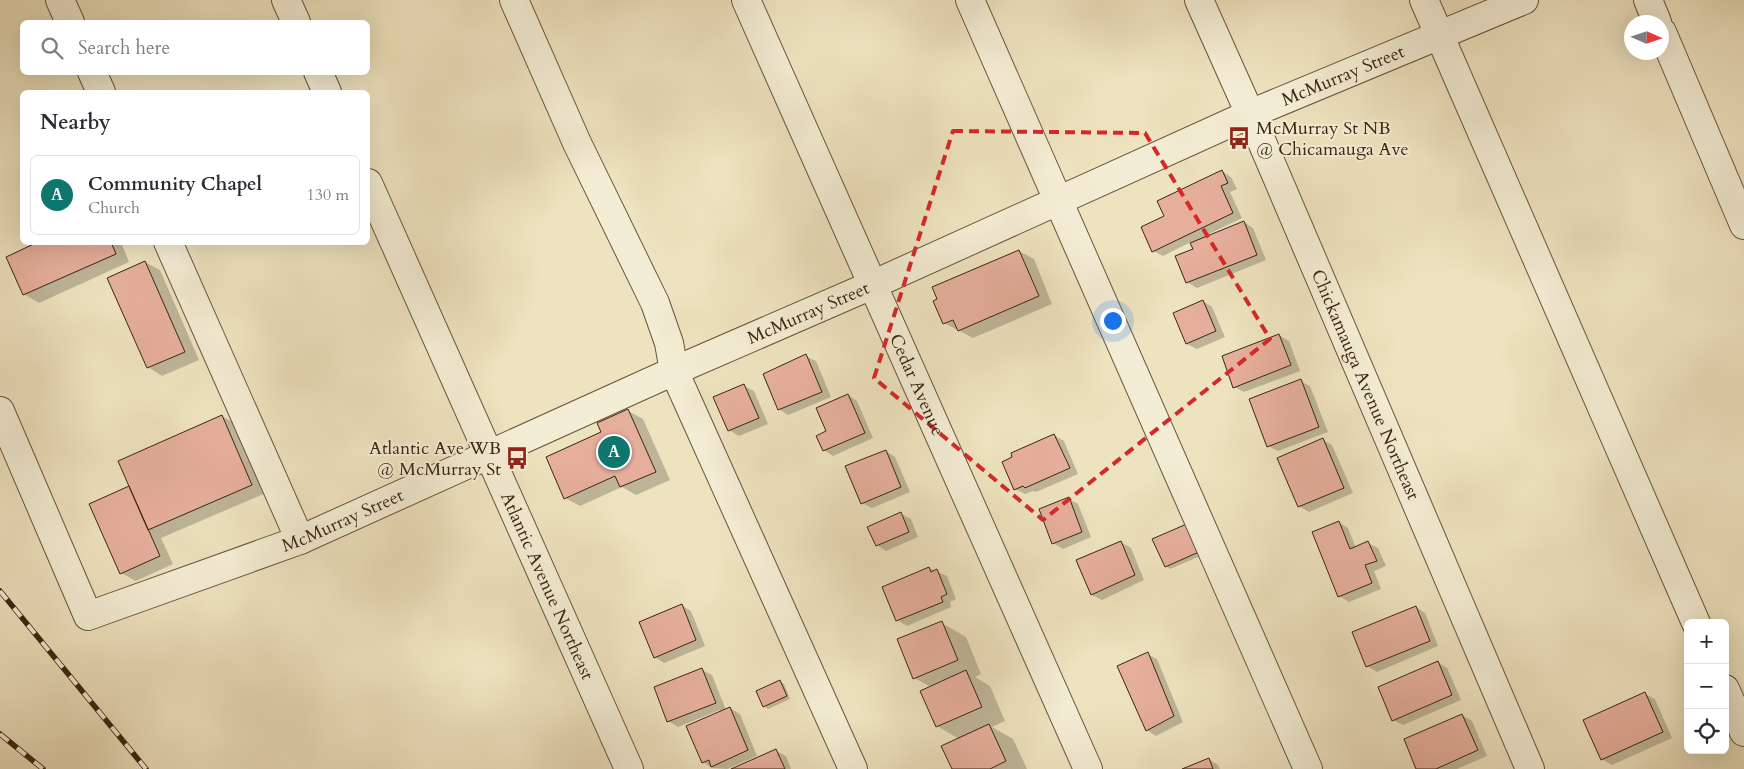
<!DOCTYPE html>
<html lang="en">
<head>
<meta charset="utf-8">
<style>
	body { margin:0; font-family:Cardo,serif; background:#f7f7f7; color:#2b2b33 }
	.controls { position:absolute; right:15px; bottom:15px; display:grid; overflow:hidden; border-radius:8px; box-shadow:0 5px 20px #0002 }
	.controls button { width:45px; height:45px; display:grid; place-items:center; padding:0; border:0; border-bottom:1px solid #e1e1e2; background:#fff; color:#2b2b33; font:25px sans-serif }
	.compass { position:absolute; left:1624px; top:15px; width:45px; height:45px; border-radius:50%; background:#fff; box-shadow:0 5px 20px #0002; rotate:93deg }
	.you { position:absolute; left:1112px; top:320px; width:18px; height:18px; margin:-12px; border:4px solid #fff; border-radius:50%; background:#1a73e8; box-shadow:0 0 0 8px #1a73e833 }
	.badge { display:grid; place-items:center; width:32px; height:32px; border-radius:50%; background:#0f766e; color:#fff; font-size:16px; font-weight:700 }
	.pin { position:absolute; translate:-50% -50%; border:2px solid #fff; box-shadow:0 1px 5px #0006 }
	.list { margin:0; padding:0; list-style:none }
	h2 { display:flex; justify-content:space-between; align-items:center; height:65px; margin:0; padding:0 20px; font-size:21px }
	h2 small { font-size:16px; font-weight:400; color:#7c7c81 }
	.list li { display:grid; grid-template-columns:32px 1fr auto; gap:15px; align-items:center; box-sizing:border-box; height:80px; margin:0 10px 10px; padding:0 10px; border:1px solid #e1e1e2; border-radius:8px }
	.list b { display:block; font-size:19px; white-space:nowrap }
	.list p { margin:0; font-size:16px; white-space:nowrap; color:#7c7c81 }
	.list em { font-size:16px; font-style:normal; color:#7c7c81 }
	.icon { flex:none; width:28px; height:28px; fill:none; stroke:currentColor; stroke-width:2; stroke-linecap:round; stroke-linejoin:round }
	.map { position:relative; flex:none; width:1744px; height:769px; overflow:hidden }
	.search { position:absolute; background:#fff; box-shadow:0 5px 20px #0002; left:20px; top:20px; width:350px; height:55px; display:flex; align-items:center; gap:12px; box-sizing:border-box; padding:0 18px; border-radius:8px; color:#7c7c81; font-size:19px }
	.panel { position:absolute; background:#fff; box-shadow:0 5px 20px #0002; left:20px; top:90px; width:350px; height:155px; border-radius:8px }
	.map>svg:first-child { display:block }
	.shadow { fill:#0003 }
	.building { fill:#e6af9c; stroke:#3a2511 }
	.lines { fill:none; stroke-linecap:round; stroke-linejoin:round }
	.minor-casing { stroke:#67543c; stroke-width:30 }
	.minor { stroke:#f4edd5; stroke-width:28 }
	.rail-casing { stroke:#3a2511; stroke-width:5.5 }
	.rail { stroke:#f4edd5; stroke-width:4; stroke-dasharray:11; stroke-linecap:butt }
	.marked { fill:none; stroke:#d62828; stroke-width:4; stroke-dasharray:10 6; stroke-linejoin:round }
	.labels { text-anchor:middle; stroke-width:4; stroke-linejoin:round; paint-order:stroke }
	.street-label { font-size:18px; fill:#3a2511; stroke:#f4edd5 }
	.poi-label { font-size:18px; fill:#3a2511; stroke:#f4edd5; text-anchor:start }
</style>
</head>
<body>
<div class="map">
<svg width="1744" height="769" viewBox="0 0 1744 769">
	<rect width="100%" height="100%" fill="#eee3bf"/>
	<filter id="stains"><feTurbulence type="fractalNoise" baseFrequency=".004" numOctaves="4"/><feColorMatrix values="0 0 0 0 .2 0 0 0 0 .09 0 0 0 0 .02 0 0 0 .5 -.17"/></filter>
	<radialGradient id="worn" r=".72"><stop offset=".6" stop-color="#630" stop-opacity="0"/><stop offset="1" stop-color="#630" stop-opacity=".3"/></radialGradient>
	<!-- shadow -->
	<path class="shadow" d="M1222 171 1231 177 1237 189 1230 192 1242 218 1209 234 1210 236 1244 222 1253 228 1266 260 1197 288 1187 282 1194 250 1191 242 1163 256 1153 251 1166 217Z
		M41 242H121L129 262 39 303 24 294Z
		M1019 251 1034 259 1052 304 973 338 944 323Z
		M145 262 160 270 199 360 162 376 148 367Z
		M1203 301 1212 307 1225 337 1197 349 1187 344 1175 314Z
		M1279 335 1289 341 1300 371 1244 392 1234 387Z
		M806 356 816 361 831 397 788 415 779 409Z
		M1300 381 1310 386 1328 432 1278 451 1268 446Z
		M744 386 754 391 768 424 739 436 729 430Z
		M848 395 857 401 873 438 833 456 824 450 828 432Z
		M628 411 643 419 670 480 636 495 622 487 580 506 565 498 603 432Z
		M222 416 236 424 266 493 161 538 173 564 136 581 121 573 131 487Z
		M1054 435 1064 441 1078 474 1036 492 1033 491 1025 494 1015 489Z
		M1323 440 1332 445 1353 493 1309 512 1299 506Z
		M886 451 895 457 910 492 872 508 862 503Z
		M1069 499 1078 504 1091 537 1063 549 1053 543Z
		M901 514 911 519 918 537 886 551 877 545Z
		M1338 522 1348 528 1356 548 1368 543 1378 548 1386 566 1374 571 1381 589 1349 602 1339 596Z
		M1154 539 1205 554 1170 569 1166 566Z
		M1121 542 1131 548 1144 580 1102 600 1092 595 1078 561Z
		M929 568 947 576 956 599 950 602 951 607 907 626 897 620Z
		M681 605 691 611 705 646 664 663 655 657Z
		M1416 607 1425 613 1438 646 1377 672 1367 666Z
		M942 623 966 637 981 674 975 677 990 686 1005 721 992 727 1013 739 1027 769H953L959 739 937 726 931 687 914 678Z
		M1147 654 1157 659 1183 722 1156 736 1147 730Z
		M1438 662 1447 668 1461 700 1403 725 1393 720Z
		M702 670 712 675 726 710 730 708 740 714 757 756 727 769 712 768 703 762 721 712 720 710 678 727 668 721Z
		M780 682 784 684 790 699 768 709 764 706Z
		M1645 694 1655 699 1672 738 1612 765 1602 759Z
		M1462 715 1472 721 1487 756 1457 769H1418Z
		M776 751 786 756 791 769H734Z
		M1209 759 1218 765 1220 769H1185Z"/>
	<!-- building -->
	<path class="building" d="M1222 170 1228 183 1221 186 1233 213 1152 252 1141 227 1164 216 1157 201Z
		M1244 221 1257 255 1186 283 1175 256 1193 249 1190 243Z
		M38 242H111L116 254 23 295 6 257Z
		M1019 250 1039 296 958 331 953 320 943 324 933 301 937 299 932 287Z
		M145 261 185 352 147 368 107 278Z
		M1203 300 1216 331 1186 344 1173 313Z
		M1279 334 1291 365 1233 388 1222 356Z
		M806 354 822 392 778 410 763 374Z
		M1301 379 1319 427 1267 447 1249 399Z
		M744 384 759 418 728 431 713 397Z
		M848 394 865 433 823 451 816 436 826 431 816 408Z
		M628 409 656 472 620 487 615 476 564 499 546 457 601 432 597 423Z
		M222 415 252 485 148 530 118 461Z
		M1054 434 1070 468 1025 488 1023 486 1014 490 1002 462 1012 457 1011 453Z
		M1323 438 1344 488 1298 507 1277 458Z
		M886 450 901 487 861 504 845 466Z
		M129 486 160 556 120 574 89 504Z
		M1069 497 1082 532 1052 544 1039 509Z
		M901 512 909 532 876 546 867 527Z
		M1339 521 1350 549 1368 541 1377 561 1365 565 1372 583 1338 597 1312 532Z
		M1189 523 1201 551 1165 567 1152 539Z
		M1121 541 1135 575 1091 595 1076 560Z
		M929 567 931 572 937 569 947 594 941 597 943 602 896 621 882 587Z
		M682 604 696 640 654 658 639 622Z
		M1416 606 1430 641 1366 667 1352 632Z
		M942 621 958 660 913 679 897 639Z
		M1148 652 1174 716 1146 731 1117 666Z
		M1438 661 1452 695 1392 721 1378 687Z
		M702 668 716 703 667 722 654 687Z
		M966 670 982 707 936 727 920 691Z
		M780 680 787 696 763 707 756 691Z
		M1645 692 1663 732 1601 760 1583 720Z
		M730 707 748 750 711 767 709 760 702 763 686 726Z
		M1462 714 1478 750 1436 769H1416L1404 739Z
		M989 724 1006 761 990 769H952L941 746Z
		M776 749 785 769H731Z
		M1209 758 1213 769H1182Z"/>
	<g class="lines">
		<defs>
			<g id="minor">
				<path d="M60 0 70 22"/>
				<path d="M286 0 296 22"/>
				<path d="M514 0 577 143 655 303 669 343 674 371 853 769"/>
				<path id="s1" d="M746 0 1088 769"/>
				<path d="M970 0 1308 769"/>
				<path id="s2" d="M1199 0 1250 114 1530 769"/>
				<path d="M1424 0 1696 623"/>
				<path d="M1648 0 1657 22"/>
				<path d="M1662 32 1744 225"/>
				<path d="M92 72 101 92"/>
				<path d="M318 72 327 92"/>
				<path id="s3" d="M368 183 629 769"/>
				<path d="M168 242 300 540"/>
				<path id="s4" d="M0 411 88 616 300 540 674 371 872 285 1250 114 1524 0"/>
				<path d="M1725 689 1744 732"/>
			</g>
		</defs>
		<!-- minor casing -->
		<use href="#minor" class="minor-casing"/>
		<!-- minor -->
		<use href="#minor" class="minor"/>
		<defs>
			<path id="rail" d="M0 591 146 769
				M0 734 43 769"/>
		</defs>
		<!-- rail casing -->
		<use href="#rail" class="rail-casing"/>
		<!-- rail -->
		<use href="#rail" class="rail"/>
	</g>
	<!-- marked area -->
	<path class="marked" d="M953 131 1145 133 1270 339 1043 520 874 378Z"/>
	<!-- icons -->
	<defs>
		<symbol id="bus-bare" viewBox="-9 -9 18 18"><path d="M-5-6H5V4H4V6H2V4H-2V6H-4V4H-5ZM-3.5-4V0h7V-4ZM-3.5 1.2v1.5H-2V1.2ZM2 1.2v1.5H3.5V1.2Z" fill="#8f2418" stroke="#f4edd5" stroke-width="2.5" paint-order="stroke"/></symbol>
	</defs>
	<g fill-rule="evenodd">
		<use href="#bus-bare" x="1223" y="122" width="32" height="32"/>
		<use href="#bus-bare" x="501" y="442" width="32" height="32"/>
	</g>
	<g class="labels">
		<!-- street labels -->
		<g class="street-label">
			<text dy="6" stroke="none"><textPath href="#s4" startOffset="1590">McMurray Street</textPath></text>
			<text dy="6" stroke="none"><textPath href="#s4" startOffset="1005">McMurray Street</textPath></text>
			<text dy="6" stroke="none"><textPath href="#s2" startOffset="419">Chickamauga Avenue Northeast</textPath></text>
			<text dy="6" stroke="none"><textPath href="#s1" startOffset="421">Cedar Avenue</textPath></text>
			<text dy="6" stroke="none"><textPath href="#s4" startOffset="495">McMurray Street</textPath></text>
			<text dy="6" stroke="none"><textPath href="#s3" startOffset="441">Atlantic Avenue Northeast</textPath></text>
		</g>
		<!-- poi labels -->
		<g class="poi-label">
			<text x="1256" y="134">McMurray St NB<tspan x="1256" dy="21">@ Chicamauga Ave</tspan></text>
			<text x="501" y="454" text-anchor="end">Atlantic Ave WB<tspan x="501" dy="21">@ McMurray St</tspan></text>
		</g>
	</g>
	<rect width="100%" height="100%" filter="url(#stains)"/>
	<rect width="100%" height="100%" fill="url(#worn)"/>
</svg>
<div class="controls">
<button>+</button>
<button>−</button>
<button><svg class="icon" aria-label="locate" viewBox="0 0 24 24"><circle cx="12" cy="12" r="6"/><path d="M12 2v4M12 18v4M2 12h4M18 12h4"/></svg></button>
</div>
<svg class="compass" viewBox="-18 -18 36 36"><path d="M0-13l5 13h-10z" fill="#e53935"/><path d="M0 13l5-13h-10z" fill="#7c7c81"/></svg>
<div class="you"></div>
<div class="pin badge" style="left:614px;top:452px">A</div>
<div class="search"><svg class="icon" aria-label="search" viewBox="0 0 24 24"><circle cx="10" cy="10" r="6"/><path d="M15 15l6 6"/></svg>Search here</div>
<section class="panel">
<h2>Nearby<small></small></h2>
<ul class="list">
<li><span class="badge">A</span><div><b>Community Chapel</b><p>Church</p></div><em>130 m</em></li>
</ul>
</section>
</div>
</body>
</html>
